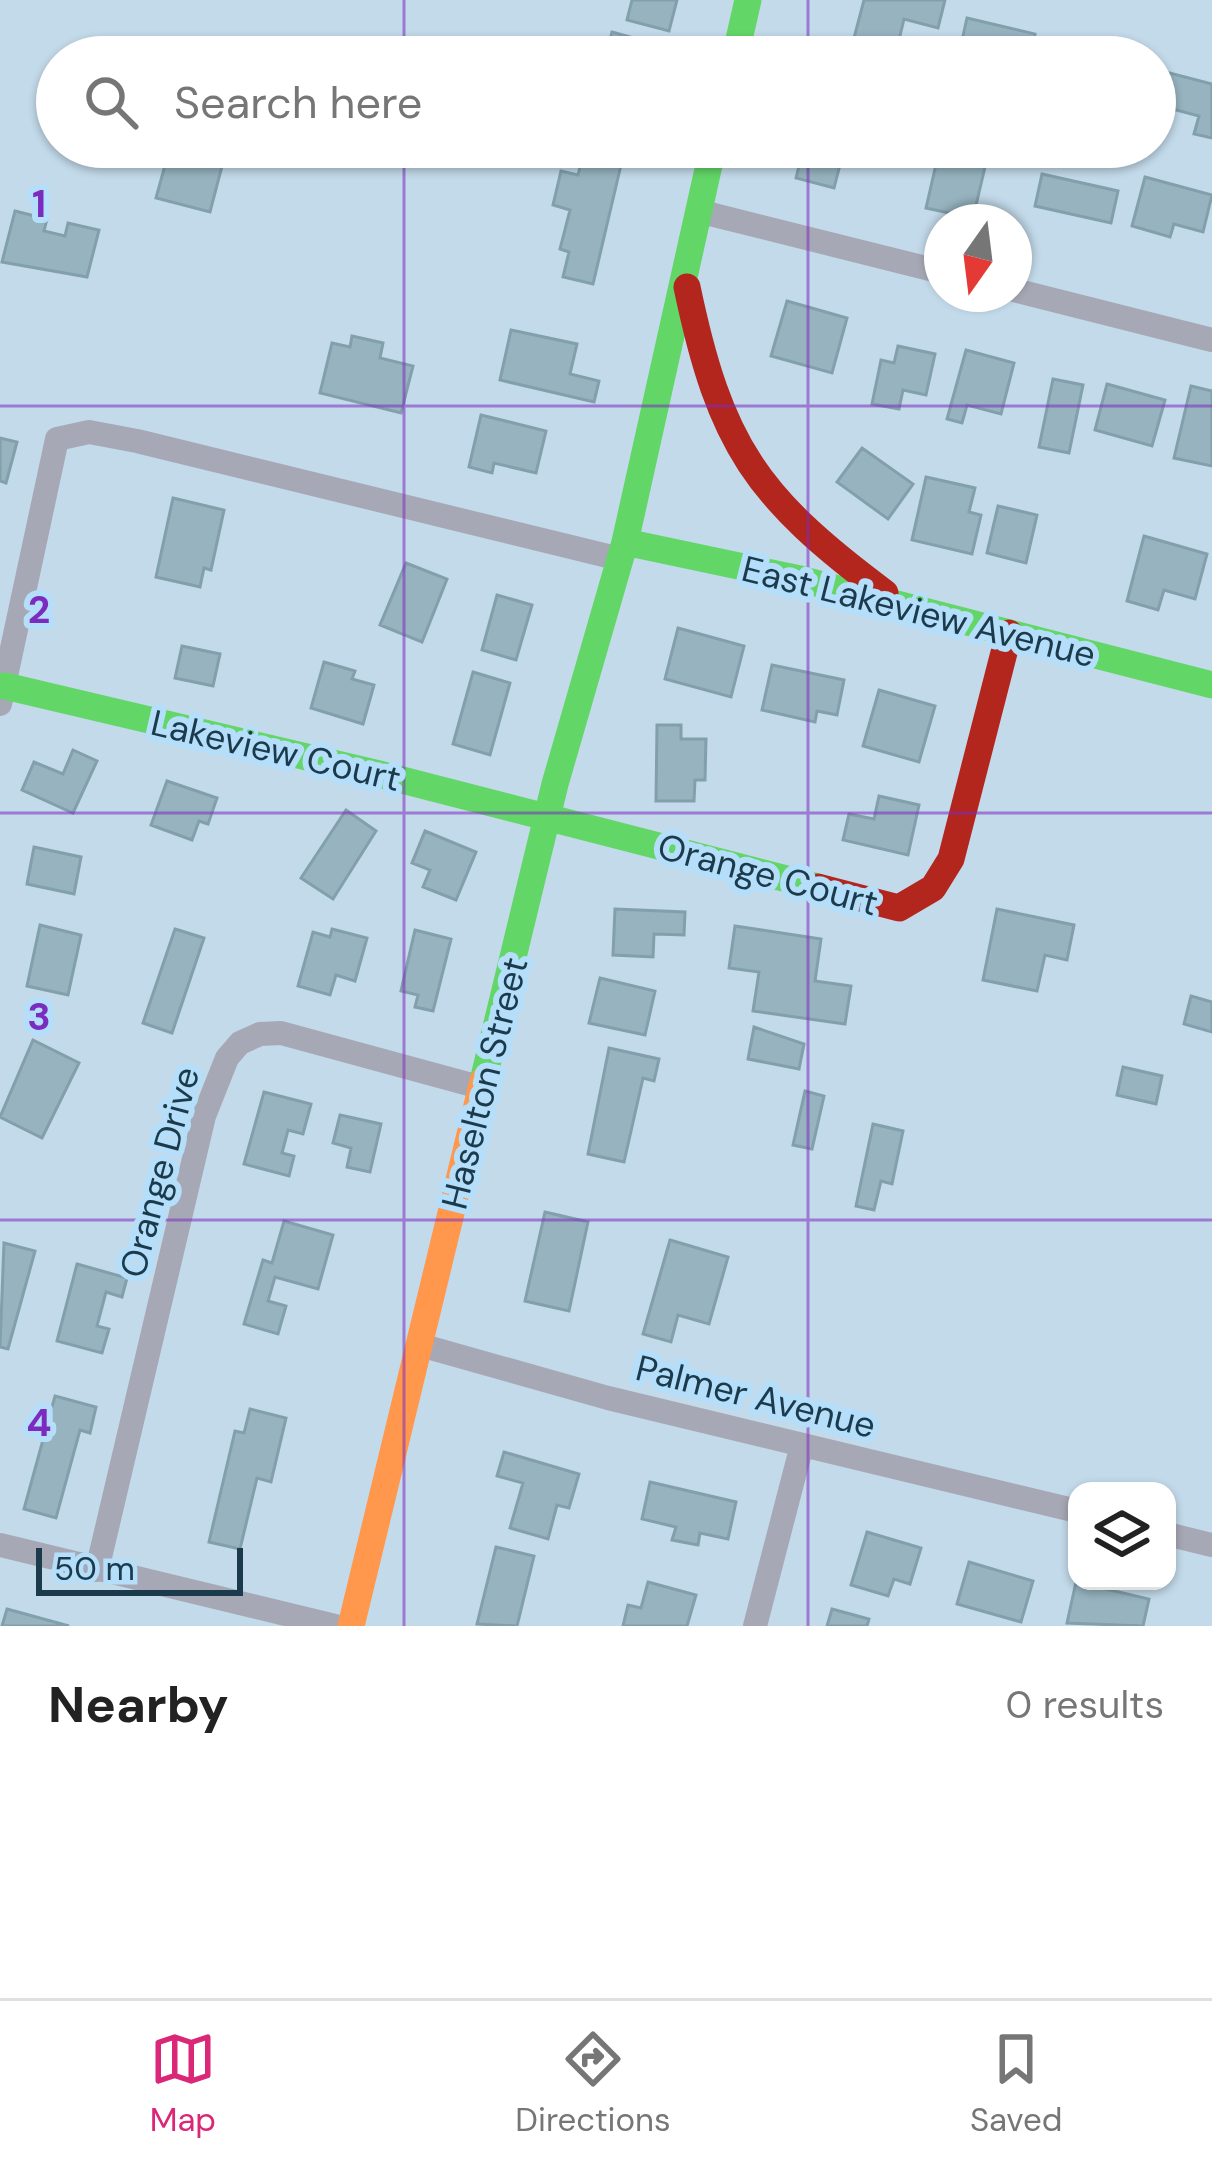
<!DOCTYPE html>
<html lang="en">
<head>
<meta charset="utf-8">
<style>
	body { margin:0; font-family:"DM Sans",sans-serif; background:#f2f2f2; color:#222 }
	.controls { position:absolute; right:36px; bottom:36px; display:grid; overflow:hidden; border-radius:24px; box-shadow:0 3px 9px #0004 }
	.controls button { width:108px; height:108px; display:grid; place-items:center; padding:0; border:0; border-bottom:3px solid #e0e0e0; background:#fff; color:#222; font:60px sans-serif }
	.compass { position:absolute; left:924px; top:204px; width:108px; height:108px; border-radius:50%; background:#fff; box-shadow:0 3px 9px #0004; rotate:194deg }
	.scale { position:absolute; left:36px; bottom:30px; width:207px; box-sizing:border-box; padding-left:12px; border:6px solid #1b3a4b; border-top:0; font-size:33px; line-height:42px; white-space:nowrap; color:#1b3a4b; -webkit-text-stroke:9px #b4def9; paint-order:stroke }
	.list { margin:0; padding:0; list-style:none }
	h2 { display:flex; justify-content:space-between; align-items:center; height:156px; margin:0; padding:0 48px; font-size:51px }
	h2 small { font-size:39px; font-weight:400; color:#767676 }
	.icon { flex:none; width:66px; height:66px; fill:none; stroke:currentColor; stroke-width:2; stroke-linecap:round; stroke-linejoin:round }
	.map { position:relative; flex:none; width:1212px; height:1626px; overflow:hidden }
	.search { position:absolute; background:#fff; box-shadow:0 3px 9px #0004; left:36px; right:36px; top:36px; height:132px; display:flex; align-items:center; gap:30px; box-sizing:border-box; padding:0 42px; border-radius:66px; color:#767676; font-size:45px }
	.sheet { height:372px; background:#fff }
	nav { display:flex; justify-content:space-around; align-items:center; box-sizing:border-box; height:168px; border-top:3px solid #e0e0e0; background:#fff; font-size:33px; color:#767676 }
	nav a { display:grid; justify-items:center; gap:6px }
	nav .on { color:#db2777 }
	.map>svg:first-child { display:block }
	.building { fill:#96b3bf; stroke:#82a0ac; stroke-width:3 }
	.lines { fill:none; stroke-linecap:round; stroke-linejoin:round }
	.street { stroke:#a7a8b5; stroke-width:24 }
	.fast { stroke:#63d668; stroke-width:27 }
	.slow { stroke:#ff974d; stroke-width:27 }
	.jam { stroke:#b3261e; stroke-width:27 }
	.grid { fill:none; stroke:#7b2cbf; stroke-width:3; stroke-opacity:0.55 }
	.labels { text-anchor:middle; stroke-width:12; stroke-linejoin:round; paint-order:stroke }
	.street-label { font-size:36px; fill:#1b3a4b; stroke:#b4def9 }
	.grid-label { font-size:39px; text-anchor:middle; font-weight:bold; fill:#7b2cbf; stroke:#b4def9; stroke-width:12; stroke-linejoin:round; paint-order:stroke }
</style>
</head>
<body>
<div class="map">
<svg width="1212" height="1626" viewBox="0 0 1212 1626">
	<rect width="100%" height="100%" fill="#c3daea"/>
	<!-- building -->
	<path class="building" d="M632 0H677L669 31 627 20Z
		M864 0H945L938 28 904 19 895 57H849Z
		M967 18 1035 34 1030 57 959 54Z
		M612 32 652 43 648 57H592L596 44 608 48Z
		M1082 43 1132 57H1078Z
		M1158 70 1212 84V138L1194 134 1199 116 1169 108 1161 137 1155 136Z
		M170 147H227L210 212 156 198Z
		M585 147 625 148 593 284 563 277 569 252 560 249 570 210 553 205 561 171 578 175Z
		M804 147H853L849 163 841 161 834 188 796 178Z
		M915 147H974L970 164 985 167 973 218 926 208 937 160 913 155Z
		M1042 174 1118 191 1111 223 1035 206Z
		M1145 177 1212 195 1203 232 1174 224 1170 237 1132 226Z
		M15 211 47 219 44 231 65 236 68 223 99 230 87 277 2 262Z
		M787 301 847 318 832 373 771 356Z
		M511 330 577 344 570 374 599 381 594 402 500 380Z
		M352 336 383 343 380 358 413 366 401 413 320 393 332 343 350 347Z
		M898 346 935 354 926 395 903 390 899 409 872 404 881 360 894 363Z
		M966 350 1014 363 1001 414 967 405 962 423 947 419Z
		M1053 379 1083 385 1069 453 1039 447Z
		M1107 384 1165 400 1152 446 1095 430Z
		M1191 386 1212 391V466L1174 458Z
		M481 415 546 431 536 473 494 463 492 473 469 467Z
		M0 438 17 442 6 483 0 481Z
		M862 448 913 484 888 519 837 482Z
		M926 477 975 488 969 512 981 515 972 554 912 540Z
		M173 498 224 510 211 570 204 568 200 587 156 577Z
		M998 506 1037 515 1026 563 987 553Z
		M1144 536 1207 554 1195 599 1164 590 1158 610 1127 601Z
		M406 563 447 579 422 642 380 625Z
		M497 595 532 605 516 660 482 650Z
		M678 628 744 646 731 697 665 679Z
		M182 646 220 654 213 686 175 678Z
		M324 662 355 671 352 679 374 685 363 724 311 708Z
		M772 665 844 680 837 715 817 711 815 722 762 710Z
		M473 672 510 683 490 755 453 744Z
		M879 690 935 706 919 762 863 746Z
		M657 725H681V739H706L705 780H695L694 801H656Z
		M73 750 97 761 73 813 22 790 34 762 63 774Z
		M167 781 217 798 208 824 199 821 192 840 151 825Z
		M879 796 919 805 908 855 843 840 849 814 874 819Z
		M346 810 376 831 333 899 301 878Z
		M425 831 476 852 456 900 423 887 430 870 412 863Z
		M34 847 81 857 74 894 27 884Z
		M615 909 685 912 684 935 654 934 653 957 613 955Z
		M997 909 1074 925 1067 960 1045 955 1037 991 983 980Z
		M40 925 81 935 68 995 27 986Z
		M735 926 821 939 815 981 851 986 845 1024 753 1011 759 972 729 968Z
		M175 929 204 938 172 1033 143 1023Z
		M332 929 367 938 355 981 336 975 330 995 298 986 313 932 330 937Z
		M415 930 451 939 433 1011 415 1007 418 995 401 991Z
		M600 978 655 991 645 1035 589 1023Z
		M1191 996 1212 1002V1032L1184 1024Z
		M754 1027 804 1044 799 1069 748 1059Z
		M33 1040 79 1063 42 1138 0 1117Z
		M609 1048 659 1059 654 1081 643 1078 624 1162 588 1154Z
		M1123 1067 1162 1076 1156 1104 1117 1095Z
		M805 1091 824 1096 812 1149 793 1145Z
		M264 1092 311 1104 303 1134 288 1130 282 1153 294 1156 289 1176 244 1164Z
		M340 1115 381 1124 370 1172 347 1167 351 1148 333 1143Z
		M873 1124 903 1131 892 1184 881 1181 874 1210 856 1206Z
		M545 1212 588 1222 569 1311 525 1301Z
		M284 1221 333 1235 318 1289 275 1277 268 1301 286 1306 278 1334 244 1324 263 1260 272 1263Z
		M670 1240 728 1257 709 1324 678 1315 671 1342 643 1334Z
		M4 1243 35 1251 8 1349 0 1347Z
		M77 1264 127 1278 122 1297 106 1292 97 1326 109 1329 102 1353 57 1341Z
		M55 1396 96 1407 90 1433 80 1430 56 1518 24 1509Z
		M250 1409 286 1418 271 1482 257 1478 240 1549 209 1542 235 1431 244 1433Z
		M504 1452 579 1474 569 1508 557 1505 548 1539 510 1528 523 1483 497 1476Z
		M650 1482 736 1502 728 1539 700 1533 698 1545 672 1540 676 1527 642 1519Z
		M867 1532 921 1548 910 1584 894 1579 888 1596 851 1585Z
		M496 1547 534 1556 517 1626 477 1624Z
		M969 1562 1033 1581 1021 1622 957 1604Z
		M648 1582 696 1595 687 1626H623L628 1605 641 1608Z
		M1076 1582 1149 1599 1143 1626 1067 1623Z
		M7 1609 69 1626H2Z
		M832 1609 869 1619 867 1626H827Z"/>
	<g class="lines">
		<!-- street -->
		<path class="street" d="M698 211 942 272
			M1014 290 1212 340
			M0 704 57 439 89 432 137 441 620 559
			M420 1345 608 1398 1077 1511
			M1167 1534 1212 1545
			M0 1545 335 1626
			M97 1570 204 1116 227 1058 240 1043 260 1034 281 1033 483 1088
			M755 1626 802 1445"/>
		<!-- fast -->
		<path class="fast" d="M735 57 748 0
			M625 542 800 579 1212 685
			M5 686 379 774 818 887
			M483 1081 555 784 625 542 713 147"/>
		<!-- slow -->
		<path class="slow" d="M351 1626 483 1081"/>
		<!-- jam -->
		<path class="jam" d="M687 287C720 445 756 497 885 593
			M818 887 899 908 933 888 951 859 1009 633"/>
	</g>
	<!-- grid -->
	<path class="grid" d="M404 0V57M808 0V57M404 147V1626M808 147V1626M0 406H1212M0 813H1212M0 1220H1212"/>
	<g class="labels">
		<!-- street labels -->
		<g class="street-label">
			<text transform="translate(919 611) rotate(14)" y="13">East Lakeview Avenue</text>
			<text transform="translate(276 750) rotate(13)" y="13">Lakeview Court</text>
			<text transform="translate(768 874) rotate(15)" y="13">Orange Court</text>
			<text transform="translate(484 1083) rotate(-76)" y="13">Haselton Street</text>
			<text transform="translate(159 1172) rotate(-75)" y="13">Orange Drive</text>
			<text transform="translate(756 1396) rotate(14)" y="13">Palmer Avenue</text>
		</g>
	</g>
	<g class="grid-label">
		<text x="39" y="217">1</text>
		<text x="39" y="623">2</text>
		<text x="39" y="1030">3</text>
		<text x="39" y="1436">4</text>
	</g>
</svg>
<div class="controls">
<button><svg class="icon" aria-label="layers" viewBox="0 0 24 24"><path d="M12 4l9 5-9 5-9-5zM3 14l9 5 9-5"/></svg></button>
</div>
<svg class="compass" viewBox="-18 -18 36 36"><path d="M0-13l5 13h-10z" fill="#e53935"/><path d="M0 13l5-13h-10z" fill="#767676"/></svg>
<div class="scale">50 m</div>
<div class="search"><svg class="icon" aria-label="search" viewBox="0 0 24 24"><circle cx="10" cy="10" r="6"/><path d="M15 15l6 6"/></svg>Search here</div>
</div>
<section class="sheet">
<h2>Nearby<small>0 results</small></h2>
<ul class="list">
</ul>
</section>
<nav>
<a class="on"><svg class="icon" aria-label="map" viewBox="0 0 24 24"><path d="M3 6l6-2 6 2 6-2v14l-6 2-6-2-6 2zM9 4v14M15 6v14"/></svg>Map</a>
<a><svg class="icon" aria-label="directions" viewBox="0 0 24 24"><path d="M12 3l9 9-9 9-9-9zM9 14v-3h6M13 9l2 2-2 2"/></svg>Directions</a>
<a><svg class="icon" aria-label="saved" viewBox="0 0 24 24"><path d="M7 4h10v16l-5-4-5 4z"/></svg>Saved</a>
</nav>
</body>
</html>
